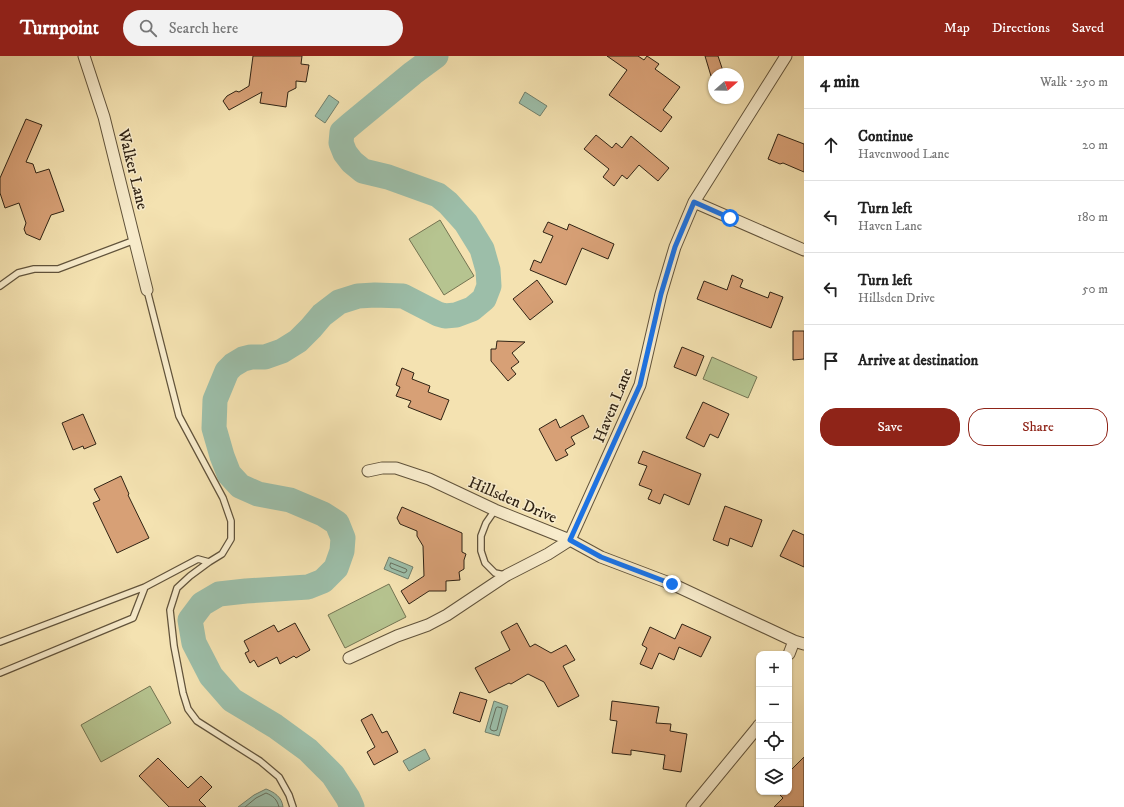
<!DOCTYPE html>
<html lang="en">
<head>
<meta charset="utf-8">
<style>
	body { margin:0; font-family:"IM FELL DW Pica",serif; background:#f2f2f2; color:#222 }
	.controls { position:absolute; right:12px; bottom:12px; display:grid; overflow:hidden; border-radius:8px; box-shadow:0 1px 3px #0004 }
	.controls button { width:36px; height:36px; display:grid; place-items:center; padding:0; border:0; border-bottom:1px solid #e0e0e0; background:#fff; color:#222; font:20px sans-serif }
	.compass { position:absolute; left:708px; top:12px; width:36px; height:36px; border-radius:50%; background:#fff; box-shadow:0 1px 3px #0004; rotate:70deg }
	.stop { position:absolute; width:12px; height:12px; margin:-9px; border:3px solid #1a73e8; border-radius:50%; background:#fff }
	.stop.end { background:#1a73e8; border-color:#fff; box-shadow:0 1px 4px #0008 }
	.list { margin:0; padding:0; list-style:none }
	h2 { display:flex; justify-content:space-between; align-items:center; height:52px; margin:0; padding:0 16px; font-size:17px }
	h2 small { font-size:13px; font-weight:400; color:#767676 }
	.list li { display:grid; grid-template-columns:26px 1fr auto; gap:12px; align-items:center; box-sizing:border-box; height:72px; padding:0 16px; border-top:1px solid #e0e0e0 }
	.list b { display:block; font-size:15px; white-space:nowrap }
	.list p { margin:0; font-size:13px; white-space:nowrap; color:#767676 }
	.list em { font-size:13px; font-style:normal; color:#767676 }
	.actions { display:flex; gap:8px; padding:12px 16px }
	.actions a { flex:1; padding:9px 0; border:1px solid #8f2418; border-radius:16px; text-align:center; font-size:14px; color:#8f2418 }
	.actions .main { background:#8f2418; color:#fff }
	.icon { flex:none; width:22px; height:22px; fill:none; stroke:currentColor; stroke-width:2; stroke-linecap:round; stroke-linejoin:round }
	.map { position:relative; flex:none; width:804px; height:751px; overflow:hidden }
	header { display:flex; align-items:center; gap:24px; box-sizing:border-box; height:56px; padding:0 20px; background:#8f2418; color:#fff }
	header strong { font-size:19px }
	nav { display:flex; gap:22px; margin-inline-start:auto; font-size:14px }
	.search { width:280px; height:36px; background:#f2f2f2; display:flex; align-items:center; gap:10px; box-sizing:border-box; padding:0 14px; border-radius:22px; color:#767676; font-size:15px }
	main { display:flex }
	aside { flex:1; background:#fff }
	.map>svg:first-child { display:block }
	.green { fill:#b6c490; stroke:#737452 }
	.water { fill:#9cbea9; stroke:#71806d }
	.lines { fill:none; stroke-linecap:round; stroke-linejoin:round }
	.shore { stroke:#66705e; stroke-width:1 }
	.river { stroke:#9cbea9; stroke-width:25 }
	.building { fill:#d7a076; stroke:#302314 }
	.lane-casing { stroke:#61533b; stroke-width:8 }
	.street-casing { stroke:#61533b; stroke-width:13 }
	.lane { stroke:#f8eccc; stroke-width:5.5 }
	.street { stroke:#f8eccc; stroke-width:11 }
	.route { stroke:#1a73e8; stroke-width:5 }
	.labels { text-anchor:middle; stroke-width:3; stroke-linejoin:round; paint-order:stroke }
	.street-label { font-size:16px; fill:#302314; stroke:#f8eccc }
</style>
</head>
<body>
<header>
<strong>Turnpoint</strong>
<div class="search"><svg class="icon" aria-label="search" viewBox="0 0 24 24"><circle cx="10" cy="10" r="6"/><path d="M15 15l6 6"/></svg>Search here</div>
<nav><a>Map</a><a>Directions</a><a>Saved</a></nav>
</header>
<main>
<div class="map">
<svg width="804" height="751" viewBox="0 0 804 751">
	<rect width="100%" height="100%" fill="#f4e2b1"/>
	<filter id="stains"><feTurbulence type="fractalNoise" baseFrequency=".005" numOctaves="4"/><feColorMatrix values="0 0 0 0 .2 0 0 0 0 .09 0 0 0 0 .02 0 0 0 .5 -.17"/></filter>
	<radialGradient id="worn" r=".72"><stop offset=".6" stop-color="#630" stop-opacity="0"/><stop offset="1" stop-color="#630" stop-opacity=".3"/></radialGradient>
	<!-- green -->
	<path class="green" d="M440 164 474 220 444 239 409 183Z
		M712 301 757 321 748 342 703 323Z
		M389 528 406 561 345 592 328 559Z
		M150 630 171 667 101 706 81 669Z"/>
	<!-- water -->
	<path class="water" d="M525 36 547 50 540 60 519 47Z
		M329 39 339 46 325 67 315 60Z
		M389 501 413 511 408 523 384 513Z
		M494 645 508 650 499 680 485 676Z
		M425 693 430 703 409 715 403 705Z
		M266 733C274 736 282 741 283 751H238L254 739Z"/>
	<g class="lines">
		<!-- shore -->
		<path class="shore" d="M391 507 406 513 407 514 406 516 404 517 391 512 390 510Z
			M498 651 502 652V654L497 674 494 675 491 674 490 672 496 652Z
			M245 751 256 742 266 737C273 740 277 743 279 751"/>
		<!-- river -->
		<path class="river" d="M352 751 348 742 333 719 308 694 275 670 232 644 211 620 194 587 190 564 202 548 219 538 246 535 308 531 323 525 336 512 342 495 343 482 337 467 323 458 290 444 258 438 240 430 229 418 222 400 214 372 215 344 227 315 233 309 243 303 251 301H265L282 295 298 285 311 272 322 259 339 246 358 240 375 239 403 240 438 258 445 260 456 259 472 253 484 243 489 230 488 214 482 193 466 167 448 147 438 139 388 121 363 115 352 106 345 97 341 87 342 76 350 69 413 17 436 0"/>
	</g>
	<!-- building -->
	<path class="building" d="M253 0H302L301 8 309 9 306 26 296 25V32L288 36 286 51 260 47 262 36 229 54 223 45 227 40 236 35 239 36 249 30Z
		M607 0H638L644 4 647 0 659 8 655 13 680 31 663 54 672 61 661 76 609 39 627 14Z
		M705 0H718L723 15 711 20Z
		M26 63 42 69 26 106 33 108 36 117 49 113 64 155 51 159 40 184 26 178 24 173 26 167 19 147 5 152 0 137V122Z
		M778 78 804 88V116L783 107 780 108 768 103Z
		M596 79 612 92 616 87 622 92 631 80 669 112 658 125 639 109 627 123 622 119 614 130 603 121 609 113 584 93Z
		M548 166 567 174 569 168 614 188 608 203 582 192 566 229 530 214 534 204 541 207 553 180 543 176Z
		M732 219 743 224 740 231 768 242 770 236 783 241 771 272 697 243 704 225 727 234Z
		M537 224 553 246 530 264 513 243Z
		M793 275H804V303L793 304Z
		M497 285 525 286 512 297 519 306 511 312 516 318 508 325 491 305V293H496Z
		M682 291 704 300 696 320 674 311Z
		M402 312 414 317 412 323 430 330 428 336 449 344 441 364 408 351 411 345 396 340 400 331 396 329Z
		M703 346 729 358 718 382 710 378 704 391 686 382Z
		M83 358 96 388 84 393 83 390 73 394 62 367Z
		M583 359 589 371 571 381 575 388 565 394 568 399 556 405 539 373 556 363 560 372Z
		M643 395 701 418 689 449 664 438 660 448 648 443 652 434 639 429 647 410 638 407Z
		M121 420 129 438 128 439 149 482 117 497 93 447 100 444 94 433Z
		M725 450 762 464 752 491 730 482 728 490 713 484Z
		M402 451 462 477V496L466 498 464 504V513L459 516 460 524 446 525V535H429L409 548 401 535 424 520 423 490 417 480V475L400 468 397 462Z
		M793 474 804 479V511L780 500Z
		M295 567 310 594 296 602 294 600 280 608 277 601 258 611 254 604 250 607 245 597 249 595 244 585 274 569 278 576Z
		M517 567 530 591 535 588 551 597 566 589 575 604 563 610 579 640 558 651 544 626 528 618 511 628 509 627 489 637 475 612 510 594 501 576Z
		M682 568 711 581 701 601 679 591 674 604 659 597 652 613 640 608 647 592 642 589 650 571 675 583Z
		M460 636 487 644 480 666 453 657Z
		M612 645 659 651 656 667 671 668 670 675 687 678 681 716 663 713 665 699 631 694V699L612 697 617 665 610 664Z
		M372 658 382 677 387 675 398 696 374 709 367 696 375 691 361 664Z
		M804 701V751H774L783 742 777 736H789V716Z
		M158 702 188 732 201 720 212 731 199 744 206 751H169L139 720Z"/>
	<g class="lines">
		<defs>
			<path id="lane" d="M0 230 18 217 34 213H58L135 184
				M147 234 179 360 223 442 231 465V483L222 498 209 506 190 520 177 532 170 554 174 590 183 637 188 653 197 665 260 705 279 721 289 739 293 751
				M495 454 486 467 481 480V495L485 507 495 517 505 519
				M0 586 145 531
				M0 617 133 562 145 531 198 503 209 506"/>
			<path id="street" d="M84 0 104 61 147 234
				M694 146 804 194
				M368 415 382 412H396L429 423 495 454 570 484 601 501 672 528 794 585 804 588
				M789 598 794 585
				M349 602 397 580 428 569 447 559 507 519 548 498 570 484 640 329 661 238 675 191 694 146 786 0
				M692 751 757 672 759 669"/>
		</defs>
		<!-- lane casing -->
		<use href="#lane" class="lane-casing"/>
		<!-- street casing -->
		<use href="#street" class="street-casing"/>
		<!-- lane -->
		<use href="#lane" class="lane"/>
		<!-- street -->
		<use href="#street" class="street"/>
	</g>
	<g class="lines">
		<!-- route -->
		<path class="route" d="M672 528 601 501 570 484 640 329 661 238 675 191 694 146 730 162"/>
	</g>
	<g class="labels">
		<!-- street labels -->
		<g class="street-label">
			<text transform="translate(134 113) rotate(76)" y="6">Walker Lane</text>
			<text transform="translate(612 349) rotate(-68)" y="6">Haven Lane</text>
			<text transform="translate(513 443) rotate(23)" y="6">Hillsden Drive</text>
		</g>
	</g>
	<rect width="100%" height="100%" filter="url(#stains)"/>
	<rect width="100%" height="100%" fill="url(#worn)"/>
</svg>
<div class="controls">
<button>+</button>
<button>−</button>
<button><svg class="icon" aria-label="locate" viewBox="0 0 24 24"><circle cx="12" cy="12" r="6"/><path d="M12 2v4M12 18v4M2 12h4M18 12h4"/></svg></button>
<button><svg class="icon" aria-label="layers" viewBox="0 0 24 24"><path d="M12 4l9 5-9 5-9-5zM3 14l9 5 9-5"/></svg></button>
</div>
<svg class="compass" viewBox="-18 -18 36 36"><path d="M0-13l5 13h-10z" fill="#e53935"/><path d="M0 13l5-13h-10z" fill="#767676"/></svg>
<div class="stop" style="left:730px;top:162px"></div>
<div class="stop end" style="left:672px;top:528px"></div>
</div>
<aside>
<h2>4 min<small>Walk · 250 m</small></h2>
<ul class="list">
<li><svg class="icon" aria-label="ahead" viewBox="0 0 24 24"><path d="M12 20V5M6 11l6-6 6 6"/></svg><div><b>Continue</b><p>Havenwood Lane</p></div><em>20 m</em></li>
<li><svg class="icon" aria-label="left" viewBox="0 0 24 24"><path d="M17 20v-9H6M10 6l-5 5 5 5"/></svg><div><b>Turn left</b><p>Haven Lane</p></div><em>180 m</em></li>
<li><svg class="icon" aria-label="left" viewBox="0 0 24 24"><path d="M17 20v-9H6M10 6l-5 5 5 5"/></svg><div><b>Turn left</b><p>Hillsden Drive</p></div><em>50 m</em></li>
<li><svg class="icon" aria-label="arrive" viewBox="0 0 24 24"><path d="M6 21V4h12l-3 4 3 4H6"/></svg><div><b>Arrive at destination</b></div></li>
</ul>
<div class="actions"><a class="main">Save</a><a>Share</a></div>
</aside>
</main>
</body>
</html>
